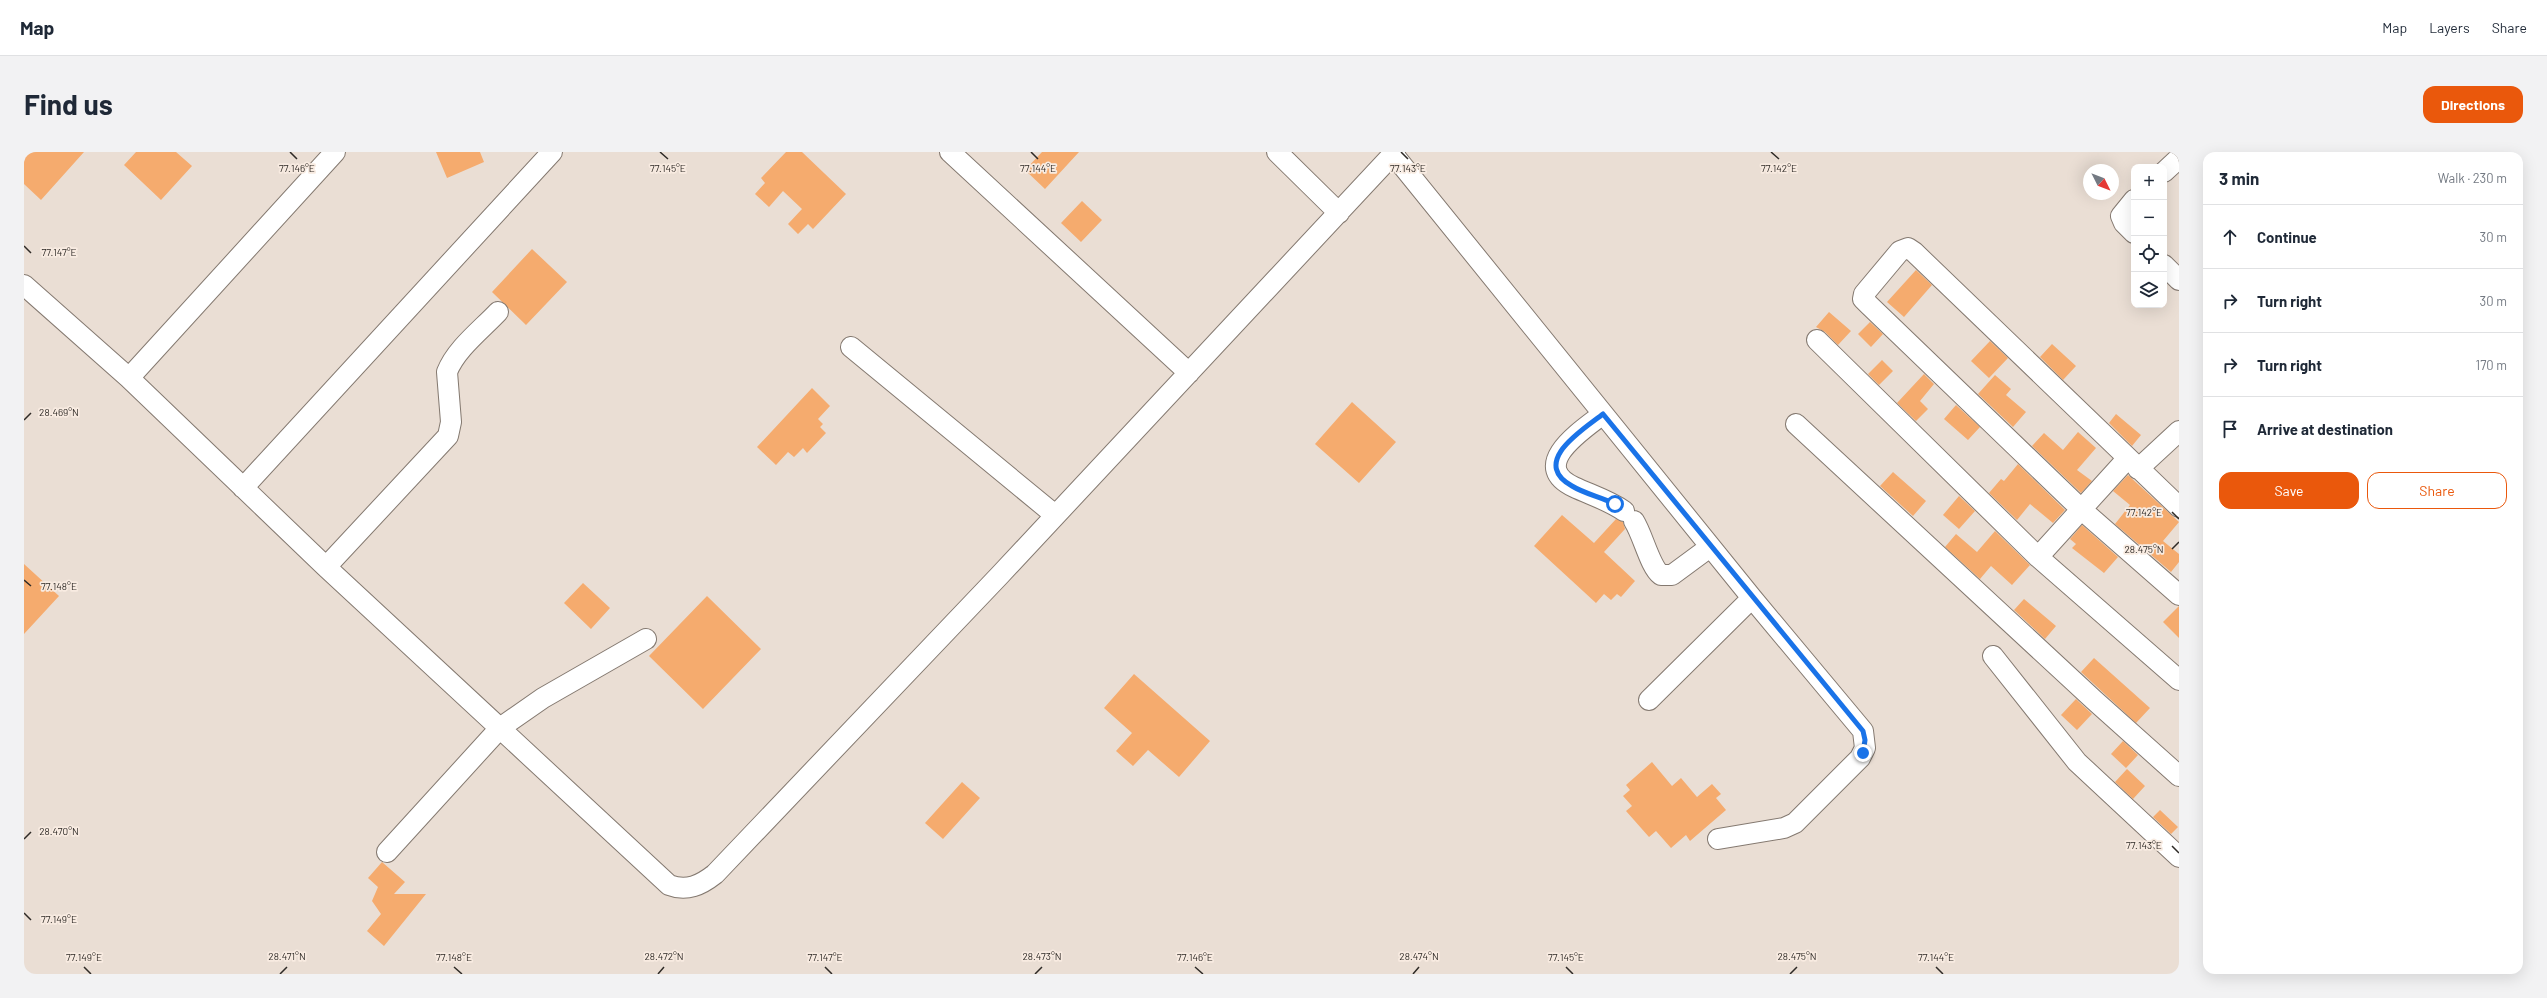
<!DOCTYPE html>
<html lang="en">
<head>
<meta charset="utf-8">
<style>
	body { margin:0; font-family:Barlow,sans-serif; background:#f2f2f3; color:#1f2937 }
	.controls { position:absolute; right:12px; top:12px; display:grid; overflow:hidden; border-radius:8px; box-shadow:0 4px 16px #0002 }
	.controls button { width:36px; height:36px; display:grid; place-items:center; padding:0; border:0; border-bottom:1px solid #e0e1e3; background:#fff; color:#1f2937; font:20px sans-serif }
	.compass { position:absolute; left:2059px; top:12px; width:36px; height:36px; border-radius:50%; background:#fff; box-shadow:0 4px 16px #0002; rotate:132deg }
	.stop { position:absolute; width:12px; height:12px; margin:-9px; border:3px solid #1a73e8; border-radius:50%; background:#fff }
	.stop.end { background:#1a73e8; border-color:#fff; box-shadow:0 1px 4px #0008 }
	.list { margin:0; padding:0; list-style:none }
	h2 { display:flex; justify-content:space-between; align-items:center; height:52px; margin:0; padding:0 16px; font-size:17px }
	h2 small { font-size:13px; font-weight:400; color:#747a83 }
	.list li { display:grid; grid-template-columns:26px 1fr auto; gap:12px; align-items:center; box-sizing:border-box; height:64px; padding:0 16px; border-top:1px solid #e0e1e3 }
	.list b { display:block; font-size:15px; white-space:nowrap }
	.list em { font-size:13px; font-style:normal; color:#747a83 }
	.actions { display:flex; gap:8px; padding:12px 16px }
	.actions a { flex:1; padding:9px 0; border:1px solid #ea580c; border-radius:12px; text-align:center; font-size:14px; color:#ea580c }
	.actions .main { background:#ea580c; color:#fff }
	.icon { flex:none; width:22px; height:22px; fill:none; stroke:currentColor; stroke-width:2; stroke-linecap:round; stroke-linejoin:round }
	.map { position:relative; flex:none; width:2155px; height:822px; overflow:hidden; border-radius:12px }
	header { display:flex; align-items:center; gap:24px; box-sizing:border-box; height:56px; padding:0 20px; background:#fff; border-bottom:1px solid #e0e1e3 }
	header strong { font-size:19px }
	nav { display:flex; gap:22px; margin-inline-start:auto; font-size:14px }
	.intro { display:flex; align-items:center; justify-content:space-between; box-sizing:border-box; height:96px; padding:0 24px }
	h1 { margin:0; font-size:28px }
	.button { padding:10px 18px; border-radius:12px; background:#ea580c; color:#fff; font-size:14px; font-weight:700 }
	main { display:flex; gap:24px; padding:0 24px }
	aside { flex:1; background:#fff; border-radius:12px; box-shadow:0 4px 16px #0002 }
	.map>svg:first-child { display:block }
	.building { fill:#f5ab6e }
	.lines { fill:none; stroke-linecap:round; stroke-linejoin:round }
	.minor-casing { stroke:#847970; stroke-width:22 }
	.minor { stroke:#fff; stroke-width:20 }
	.route { stroke:#1a73e8; stroke-width:5 }
	.ticks { fill:none; stroke:#2e2a26; stroke-width:1.5 }
	.ticks-label { font-size:10px; text-anchor:middle; fill:#2e2a26; stroke:#f8ebe1; stroke-width:3.5; stroke-linejoin:round; paint-order:stroke }
</style>
</head>
<body>
<header>
<strong>Map</strong>
<nav><a>Map</a><a>Layers</a><a>Share</a></nav>
</header>
<div class="intro"><h1>Find us</h1><a class="button">Directions</a></div>
<main>
<div class="map">
<svg width="2155" height="822" viewBox="0 0 2155 822">
	<rect width="100%" height="100%" fill="#eaded4"/>
	<!-- building -->
	<path class="building" d="M0 0H60L17 48 0 32Z
		M112 0H152L168 14 137 48 100 13Z
		M412 0H456L460 10 423 26Z
		M762 0H778L822 42 789 77 784 72 774 82 764 72 778 57 759 39 745 55 731 42 741 31 737 26Z
		M1018 0H1055L1021 37 1001 18Z
		M1058 49 1078 68 1057 90 1037 71Z
		M508 97 543 130 502 173 468 140Z
		M1892 118 1908 133 1880 165 1863 150Z
		M1805 160 1827 179 1814 193 1801 180 1792 175Z
		M1846 170 1859 182 1847 195 1834 182Z
		M1966 189 1984 206 1965 226 1947 209Z
		M2028 192 2052 214 2039 228 2016 205Z
		M1858 208 1869 219 1855 233 1844 222Z
		M1900 222 1910 232 1896 249 1904 257 1892 269 1873 251Z
		M1971 223 1987 237 1982 243 2002 260 1989 275 1954 242Z
		M788 236 806 254 794 267 799 272 796 275 802 281 783 301 779 296 770 305 764 300 752 313 733 295Z
		M1328 250 1372 290 1335 331 1291 292Z
		M1932 253 1956 275 1944 288 1920 267Z
		M2092 262 2117 283 2108 294 2085 271Z
		M2054 280 2072 296 2053 318 2068 329 2057 341 2008 294 2020 281 2039 298Z
		M1994 312 2041 358 2029 371 2006 352 1993 368 1965 341 1977 327 1980 329Z
		M1869 320 1902 349 1889 364 1856 334Z
		M2104 323 2155 370 2139 389 2155 402V410L2147 420 2091 372 2106 353 2089 339Z
		M1935 344 1951 359 1935 377 1919 363Z
		M1538 363 1570 391 1592 367 1599 370 1601 377 1580 400 1611 429 1597 445 1593 442 1587 448 1580 442 1572 451 1510 394Z
		M2058 373 2094 405 2080 421 2048 396 2052 392 2046 387Z
		M1971 379 2006 413 1988 433 1967 414 1956 427 1921 395 1932 382 1953 400Z
		M0 412 35 444 0 482Z
		M559 431 586 456 567 477 540 451Z
		M683 444 737 497 679 557 625 504Z
		M2000 447 2032 474 2021 487 1990 458Z
		M2155 454V486L2139 470Z
		M2070 506 2126 556 2112 571 2057 520Z
		M1110 522 1186 589 1155 625 1124 598 1109 614 1092 599 1108 581 1080 556Z
		M2052 547 2068 562 2053 578 2037 563Z
		M2099 589 2114 603 2102 616 2087 602Z
		M1628 610 1648 634 1657 626 1673 645 1688 632 1697 642 1692 646 1702 658 1666 689 1662 683 1647 696 1632 679 1625 685 1602 659 1608 654 1599 644 1606 638 1602 633Z
		M2103 617 2121 634 2109 647 2091 630Z
		M938 630 956 646 919 687 901 671Z
		M2136 658 2154 675 2147 682 2129 665Z
		M358 710 381 730 370 742H402L360 794 343 779 357 762 348 749 354 735 344 726Z"/>
	<g class="lines">
		<defs>
			<path id="minor" d="M926 0 1165 221
				M1253 0 1315 61
				M1369 2 1728 446 1839 579 1841 596 1836 606 1771 671 1760 676 1694 687
				M2140 20 2155 6
				M2110 48 2097 64 2100 71 2110 81
				M2140 113 2155 128
				M0 133 105 226 302 415 645 733C663 740 677 733 691 722L975 424 1371 0
				M1793 188 2014 405 2155 528
				M827 195 1031 363
				M105 226 311 0
				M1579 262C1560 277 1503 313 1550 335 1567 343 1584 348 1600 359
				M1772 272 2070 548 2155 624
				M2114 317 2155 279
				M219 336 528 0
				M2155 355 1890 100 1884 96 1876 99 1840 142 1839 147 1845 153 2058 358 2155 443
				M1610 369C1619 383 1626 415 1637 423H1648L1686 395
				M2014 405 2103 307
				M302 415 424 284 427 270 423 220C432 197 457 178 474 160
				M1969 504 2053 610 2155 705
				M1625 548 1728 446
				M363 700 476 576 519 546 622 487"/>
		</defs>
		<!-- minor casing -->
		<use href="#minor" class="minor-casing"/>
		<!-- minor -->
		<use href="#minor" class="minor"/>
	</g>
	<g class="lines">
		<!-- route -->
		<path class="route" d="M1591 352C1577 345 1561 342 1548 334 1505 310 1560 277 1579 262L1839 579 1841 588 1839 601"/>
	</g>
	<!-- ticks -->
	<path class="ticks" d="M266 0 273 7M636 0 644 7M1007 0 1014 7M1377 0 1384 7M1747 0 1755 7M0 94 7 101M0 268 7 261M2148 360 2155 367M2148 397 2155 390M0 428 7 434M0 687 7 680M2148 694 2155 701M0 761 7 768M60 815 67 822M430 815 438 822M801 815 808 822M1171 815 1179 822M1542 815 1549 822M1912 815 1919 822M256 822 263 815M634 822 640 815M1011 822 1018 815M1389 822 1395 815M1766 822 1773 815"/>
	<g class="ticks-label">
		<text x="644" y="20">77.145°E</text>
		<text x="1755" y="20">77.142°E</text>
		<text x="273" y="20">77.146°E</text>
		<text x="1014" y="20">77.144°E</text>
		<text x="1384" y="20">77.143°E</text>
		<text x="35" y="104">77.147°E</text>
		<text x="35" y="264">28.469°N</text>
		<text x="2120" y="364">77.142°E</text>
		<text x="2120" y="401">28.475°N</text>
		<text x="35" y="438">77.148°E</text>
		<text x="35" y="683">28.470°N</text>
		<text x="2120" y="697">77.143°E</text>
		<text x="35" y="771">77.149°E</text>
		<text x="263" y="808">28.471°N</text>
		<text x="640" y="808">28.472°N</text>
		<text x="1018" y="808">28.473°N</text>
		<text x="1395" y="808">28.474°N</text>
		<text x="1773" y="808">28.475°N</text>
		<text x="60" y="809">77.149°E</text>
		<text x="430" y="809">77.148°E</text>
		<text x="801" y="809">77.147°E</text>
		<text x="1171" y="809">77.146°E</text>
		<text x="1542" y="809">77.145°E</text>
		<text x="1912" y="809">77.144°E</text>
	</g>
</svg>
<div class="controls">
<button>+</button>
<button>−</button>
<button><svg class="icon" aria-label="locate" viewBox="0 0 24 24"><circle cx="12" cy="12" r="6"/><path d="M12 2v4M12 18v4M2 12h4M18 12h4"/></svg></button>
<button><svg class="icon" aria-label="layers" viewBox="0 0 24 24"><path d="M12 4l9 5-9 5-9-5zM3 14l9 5 9-5"/></svg></button>
</div>
<svg class="compass" viewBox="-18 -18 36 36"><path d="M0-13l5 13h-10z" fill="#e53935"/><path d="M0 13l5-13h-10z" fill="#747a83"/></svg>
<div class="stop" style="left:1591px;top:352px"></div>
<div class="stop end" style="left:1839px;top:601px"></div>
</div>
<aside>
<h2>3 min<small>Walk · 230 m</small></h2>
<ul class="list">
<li><svg class="icon" aria-label="ahead" viewBox="0 0 24 24"><path d="M12 20V5M6 11l6-6 6 6"/></svg><div><b>Continue</b></div><em>30 m</em></li>
<li><svg class="icon" aria-label="right" viewBox="0 0 24 24"><path d="M7 20v-9h11M14 6l5 5-5 5"/></svg><div><b>Turn right</b></div><em>30 m</em></li>
<li><svg class="icon" aria-label="right" viewBox="0 0 24 24"><path d="M7 20v-9h11M14 6l5 5-5 5"/></svg><div><b>Turn right</b></div><em>170 m</em></li>
<li><svg class="icon" aria-label="arrive" viewBox="0 0 24 24"><path d="M6 21V4h12l-3 4 3 4H6"/></svg><div><b>Arrive at destination</b></div></li>
</ul>
<div class="actions"><a class="main">Save</a><a>Share</a></div>
</aside>
</main>
</body>
</html>
